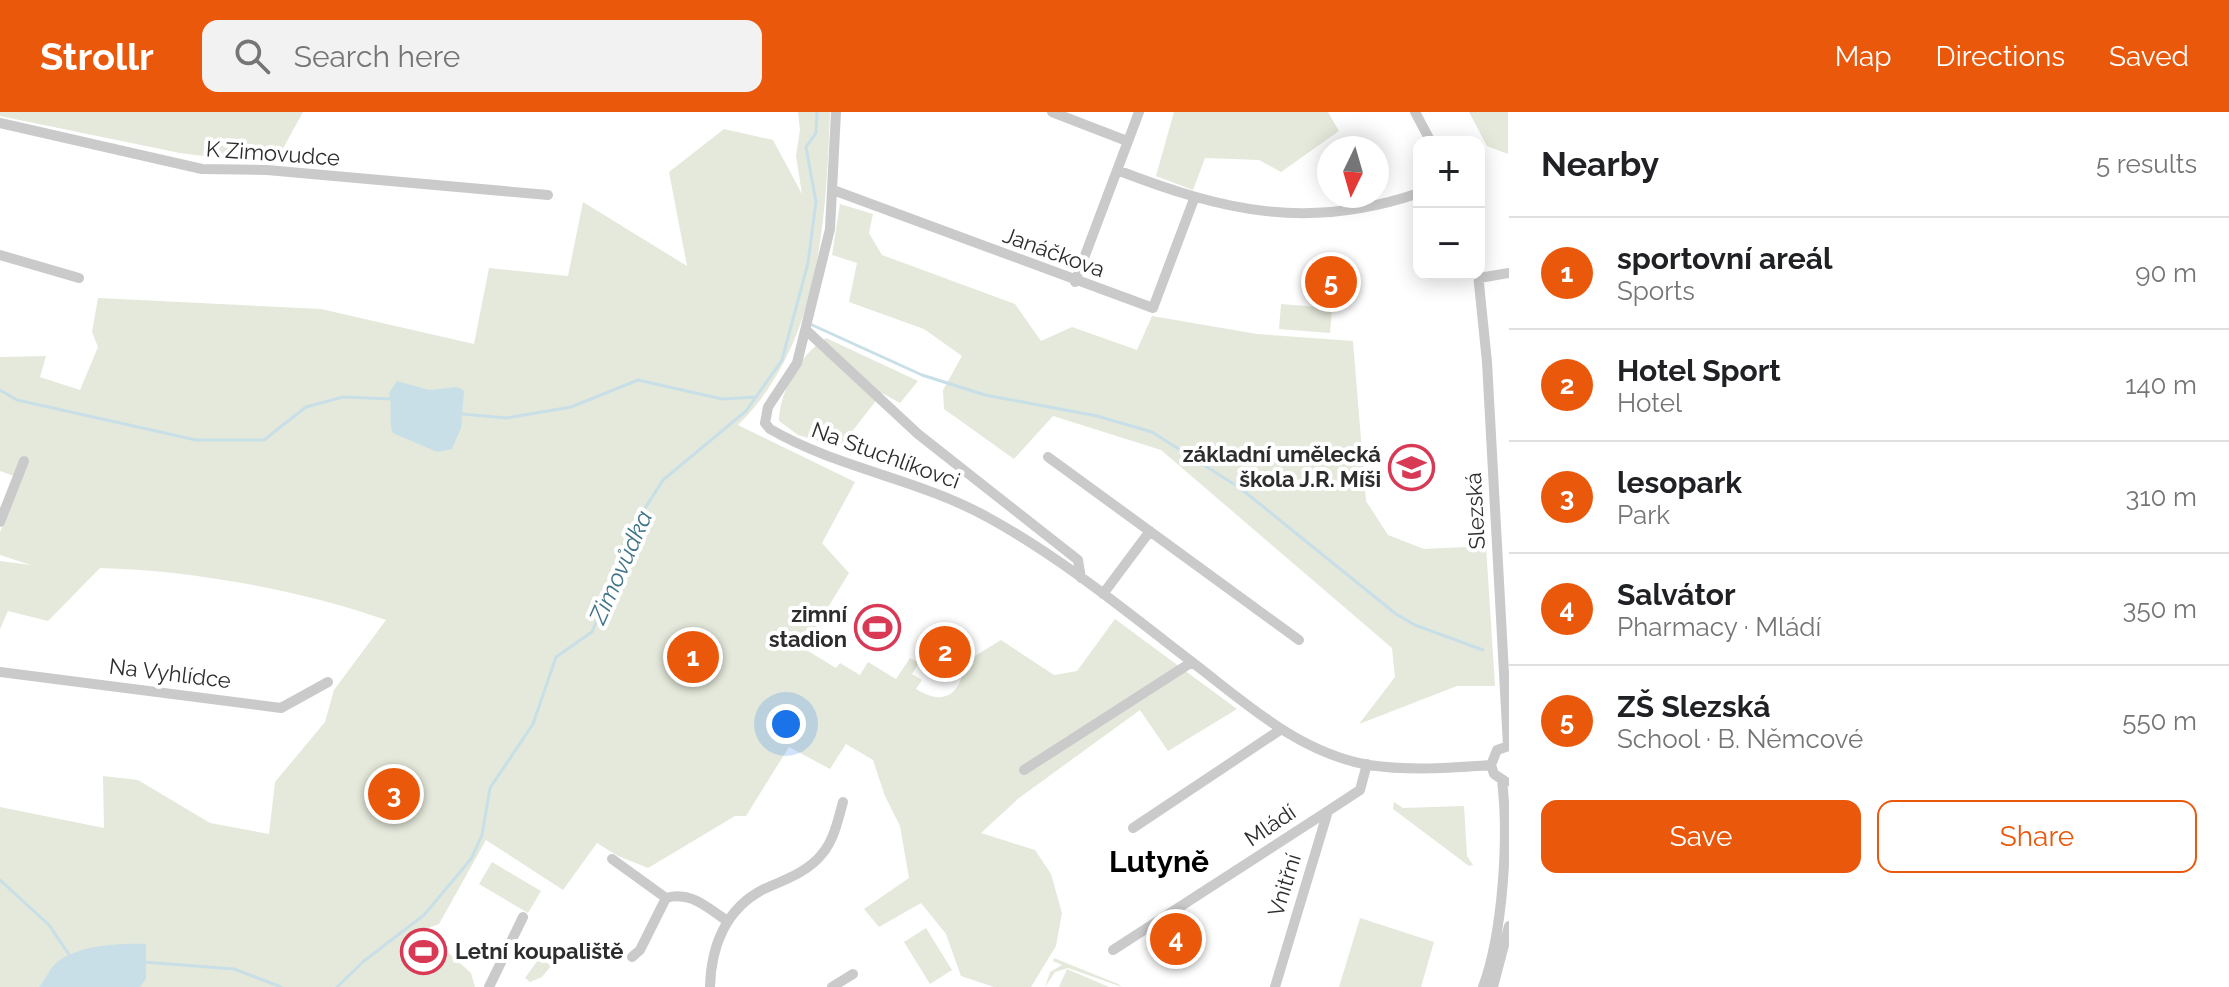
<!DOCTYPE html>
<html lang="en">
<head>
<meta charset="utf-8">
<style>
	body { margin:0; font-family:Raleway,sans-serif; background:#f2f2f2; color:#202124 }
	.controls { position:absolute; right:24px; top:24px; display:grid; overflow:hidden; border-radius:16px; box-shadow:0 4px 20px #0003 }
	.controls button { width:72px; height:72px; display:grid; place-items:center; padding:0; border:0; border-bottom:2px solid #e0e0e0; background:#fff; color:#202124; font:40px sans-serif }
	.compass { position:absolute; left:1317px; top:24px; width:72px; height:72px; border-radius:50%; background:#fff; box-shadow:0 4px 20px #0003; rotate:185deg }
	.you { position:absolute; left:786px; top:612px; width:28px; height:28px; margin:-20px; border:6px solid #fff; border-radius:50%; background:#1a73e8; box-shadow:0 0 0 12px #1a73e833 }
	.badge { display:grid; place-items:center; width:52px; height:52px; border-radius:50%; background:#ea580c; color:#fff; font-size:26px; font-weight:700 }
	.pin { position:absolute; translate:-50% -50%; border:4px solid #fff; box-shadow:0 2px 8px #0006 }
	.list { margin:0; padding:0; list-style:none }
	h2 { display:flex; justify-content:space-between; align-items:center; height:104px; margin:0; padding:0 32px; font-size:34px }
	h2 small { font-size:26px; font-weight:400; color:#757577 }
	.list li { display:grid; grid-template-columns:52px 1fr auto; gap:24px; align-items:center; box-sizing:border-box; height:112px; padding:0 32px; border-top:2px solid #e0e0e0 }
	.list b { display:block; font-size:30px; white-space:nowrap }
	.list p { margin:0; font-size:26px; white-space:nowrap; color:#757577 }
	.list em { font-size:26px; font-style:normal; color:#757577 }
	.actions { display:flex; gap:16px; padding:24px 32px }
	.actions a { flex:1; padding:18px 0; border:2px solid #ea580c; border-radius:16px; text-align:center; font-size:28px; color:#ea580c }
	.actions .main { background:#ea580c; color:#fff }
	.icon { flex:none; width:44px; height:44px; fill:none; stroke:currentColor; stroke-width:2; stroke-linecap:round; stroke-linejoin:round }
	.map { position:relative; flex:none; width:1509px; height:875px; overflow:hidden }
	header { display:flex; align-items:center; gap:48px; box-sizing:border-box; height:112px; padding:0 40px; background:#ea580c; color:#fff }
	header strong { font-size:38px }
	nav { display:flex; gap:44px; margin-inline-start:auto; font-size:28px }
	.search { width:560px; height:72px; background:#f2f2f2; display:flex; align-items:center; gap:20px; box-sizing:border-box; padding:0 28px; border-radius:16px; color:#757577; font-size:30px }
	main { display:flex }
	aside { flex:1; background:#fff }
	.map>svg:first-child { display:block }
	.green { fill:#e4e9db }
	.water { fill:#c8dfe8 }
	.lines { fill:none; stroke-linecap:round; stroke-linejoin:round }
	.stream { stroke:#c8dfe8; stroke-width:3 }
	.minor { stroke:#cacaca; stroke-width:10 }
	.labels { text-anchor:middle; stroke-width:8; stroke-linejoin:round; paint-order:stroke }
	.street-label { font-size:22px; fill:#2d2d2d; stroke:#fff }
	.poi-label { font-size:22px; font-weight:bold; fill:#2d2d2d; stroke:#fff; text-anchor:end }
	.water-label { font-size:24px; font-style:italic; fill:#417489; stroke:#fff }
	.district-label { font-size:30px; font-weight:bold; fill:#000; stroke:#fff }
</style>
</head>
<body>
<header>
<strong>Strollr</strong>
<div class="search"><svg class="icon" aria-label="search" viewBox="0 0 24 24"><circle cx="10" cy="10" r="6"/><path d="M15 15l6 6"/></svg>Search here</div>
<nav><a>Map</a><a>Directions</a><a>Saved</a></nav>
</header>
<main>
<div class="map">
<svg width="1509" height="875" viewBox="0 0 1509 875">
	<rect width="100%" height="100%" fill="#fff"/>
	<!-- green -->
	<path class="green" d="M0 0H303L274 53 180 41 0 4Z
		M798 0H830C826 109 820 232 738 313L855 370 822 431 849 461 803 536 836 556 840 551 860 563 868 550 896 567 910 546 919 551 912 562 922 568 916 577C945 595 961 582 965 550L1001 528 1054 563 1077 559 1115 507 1237 597 1168 639 1140 598 1019 686 981 721 1035 738 1051 762 1062 801 1056 834 1031 875H994L961 864 946 822 921 791 879 815 864 797 909 766 900 714 885 684 873 648 846 632 830 657 789 635 746 704H735L648 756 618 744 597 731 563 778 486 728 439 812 423 818 471 861 475 875H0V695L104 716 103 664 138 668 210 711 269 722 275 670 325 610 334 578 386 508C303 478 188 458 100 456L48 509 8 499 0 517V449L31 453 0 443V420L29 347 22 345 14 364 0 359V245L46 244 40 265 80 278 98 235 92 220 98 186 321 197 474 232 489 156 568 164 583 90 687 154 669 60 724 17 773 28 802 82 796 44 800 18Z
		M1174 0H1328L1339 19 1281 60 1259 48 1205 46 1193 78 1156 64Z
		M1469 0H1508V42L1487 34Z
		M840 92 873 102 869 121 882 143 1015 192 1041 229 1072 215 1137 238 1152 204 1257 222 1353 229 1366 389 1388 423 1424 437 1486 434 1495 574H1457L1359 612 1395 565 1392 536 1161 338 1053 304 1014 347 944 297 943 278 962 244 924 217 849 190 857 151 832 143Z
		M1281 192 1332 196 1330 221 1279 217Z
		M826 226 918 269 900 291 882 281 840 335 798 323 779 309C780 278 800 243 826 226Z
		M1394 690 1403 696 1464 694 1467 744 1473 753 1469 754 1393 697Z
		M492 750 541 779 528 801 479 772Z
		M1360 806 1434 830 1421 875H1339Z
		M926 816 952 858 930 872 904 830Z
		M540 845 551 854 542 865 530 870 525 866Z
		M1054 846 1118 872 1122 875 1068 856 1055 860 1045 875 1050 860 1062 853 1053 849Z
		M1067 857 1109 875H1059Z"/>
	<!-- water -->
	<path class="water" d="M397 269 429 278 458 275 464 279 461 316 452 337 437 340 393 321C388 311 393 295 389 281Z
		M146 832V867L140 875H39C45 869 48 860 53 854 73 833 119 831 146 832Z"/>
	<g class="lines">
		<!-- stream -->
		<path class="stream" d="M810 212 922 263 985 283 1097 304 1152 320 1240 376 1396 502 1415 513 1483 538
			M0 278 17 288 196 328H264L306 295 343 285 392 287
			M462 302 507 306 571 295 638 268 722 287 757 285
			M0 768 49 813 72 847
			M144 850 234 857 281 875
			M337 875 364 849 424 803 471 747 482 723 490 676 533 612 556 545 592 520 640 404 663 368 746 299 782 248 808 151 816 90 806 35 816 21 817 0"/>
		<!-- minor -->
		<path class="minor" d="M836 0 830 117 797 251 768 295 765 311 770 317C839 357 920 367 989 406 1062 446 1127 500 1192 550 1247 592 1299 641 1369 653 1409 659 1451 656 1491 653
			M1052 0 1127 29
			M1415 0 1431 30
			M0 11 202 57 267 58 548 83
			M1117 58C1223 99 1308 119 1419 81
			M833 78 1153 196 1194 87
			M0 143 79 166
			M1478 162 1487 250 1508 634
			M1479 166 1509 161
			M1075 170 1139 0
			M806 218 918 322 1078 448 1081 466
			M1048 345 1299 528
			M0 410 24 349
			M1103 482 1150 419
			M0 560 281 596 328 570
			M1024 658 1192 550
			M1506 670 1494 662 1491 653 1497 638 1509 634
			M1133 716 1280 618
			M612 747 666 786
			M1113 838 1328 699
			M632 845 640 838 666 786C691 779 706 795 726 808
			M489 875 523 805
			M710 875C711 834 726 796 764 777 784 768 808 760 822 742 834 728 838 708 843 690
			M832 875 853 862
			M1275 875 1328 699 1360 678 1367 652
			M1483 875C1503 821 1509 725 1502 669
			M1493 875 1509 814"/>
	</g>
	<!-- icons -->
	<defs>
		<symbol id="school-ring" viewBox="-11 -11 22 22"><circle r="9.5" fill="#fff" stroke="#d83a56" stroke-width="1.5"/><path d="M0-5L7-2L0 1L-7-2ZM-4 1L0 2.5L4 1V4Q0 6-4 4Z" fill="#d83a56"/></symbol>
		<symbol id="stadium-ring" viewBox="-11 -11 22 22"><circle r="9.5" fill="#fff" stroke="#d83a56" stroke-width="1.5"/><path d="M0-5a6.5 5 0 1 0 0 10a6.5 5 0 1 0 0-10ZM-3.5-1.8h7v3.6h-7Z" fill="#d83a56"/></symbol>
	</defs>
	<g fill-rule="evenodd">
		<use href="#school-ring" x="1386" y="330" width="51" height="51"/>
		<use href="#stadium-ring" x="852" y="490" width="51" height="51"/>
		<use href="#stadium-ring" x="398" y="814" width="51" height="51"/>
	</g>
	<g class="labels">
		<!-- street labels -->
		<g class="street-label">
			<text transform="translate(273 41) rotate(4)" y="8">K Zimovudce</text>
			<text transform="translate(1054 140) rotate(20)" y="8">Janáčkova</text>
			<text transform="translate(886 343) rotate(20)" y="8">Na Stuchlíkovci</text>
			<text transform="translate(1475 399) rotate(-93)" y="8">Slezská</text>
			<text transform="translate(170 561) rotate(7)" y="8">Na Vyhlídce</text>
			<text transform="translate(1270 713) rotate(-34)" y="8">Mládí</text>
			<text transform="translate(1284 773) rotate(-73)" y="8">Vnitřní</text>
		</g>
		<!-- poi labels -->
		<g class="poi-label">
			<text x="1381" y="350">základní umělecká<tspan x="1381" dy="25">škola J.R. Míši</tspan></text>
			<text x="847" y="510">zimní<tspan x="847" dy="25">stadion</tspan></text>
			<text x="455" y="847" text-anchor="start">Letní koupaliště</text>
		</g>
		<!-- water labels -->
		<g class="water-label">
			<text transform="translate(621 455) rotate(-66)" y="8">Zimovůdka</text>
		</g>
		<!-- district labels -->
		<g class="district-label">
			<text x="1159" y="760">Lutyně</text>
		</g>
	</g>
</svg>
<div class="controls">
<button>+</button>
<button>−</button>
</div>
<svg class="compass" viewBox="-18 -18 36 36"><path d="M0-13l5 13h-10z" fill="#e53935"/><path d="M0 13l5-13h-10z" fill="#757577"/></svg>
<div class="you"></div>
<div class="pin badge" style="left:693px;top:545px">1</div>
<div class="pin badge" style="left:945px;top:540px">2</div>
<div class="pin badge" style="left:394px;top:682px">3</div>
<div class="pin badge" style="left:1176px;top:827px">4</div>
<div class="pin badge" style="left:1331px;top:170px">5</div>
</div>
<aside>
<h2>Nearby<small>5 results</small></h2>
<ul class="list">
<li><span class="badge">1</span><div><b>sportovní areál</b><p>Sports</p></div><em>90 m</em></li>
<li><span class="badge">2</span><div><b>Hotel Sport</b><p>Hotel</p></div><em>140 m</em></li>
<li><span class="badge">3</span><div><b>lesopark</b><p>Park</p></div><em>310 m</em></li>
<li><span class="badge">4</span><div><b>Salvátor</b><p>Pharmacy · Mládí</p></div><em>350 m</em></li>
<li><span class="badge">5</span><div><b>ZŠ Slezská</b><p>School · B. Němcové</p></div><em>550 m</em></li>
</ul>
<div class="actions"><a class="main">Save</a><a>Share</a></div>
</aside>
</main>
</body>
</html>
